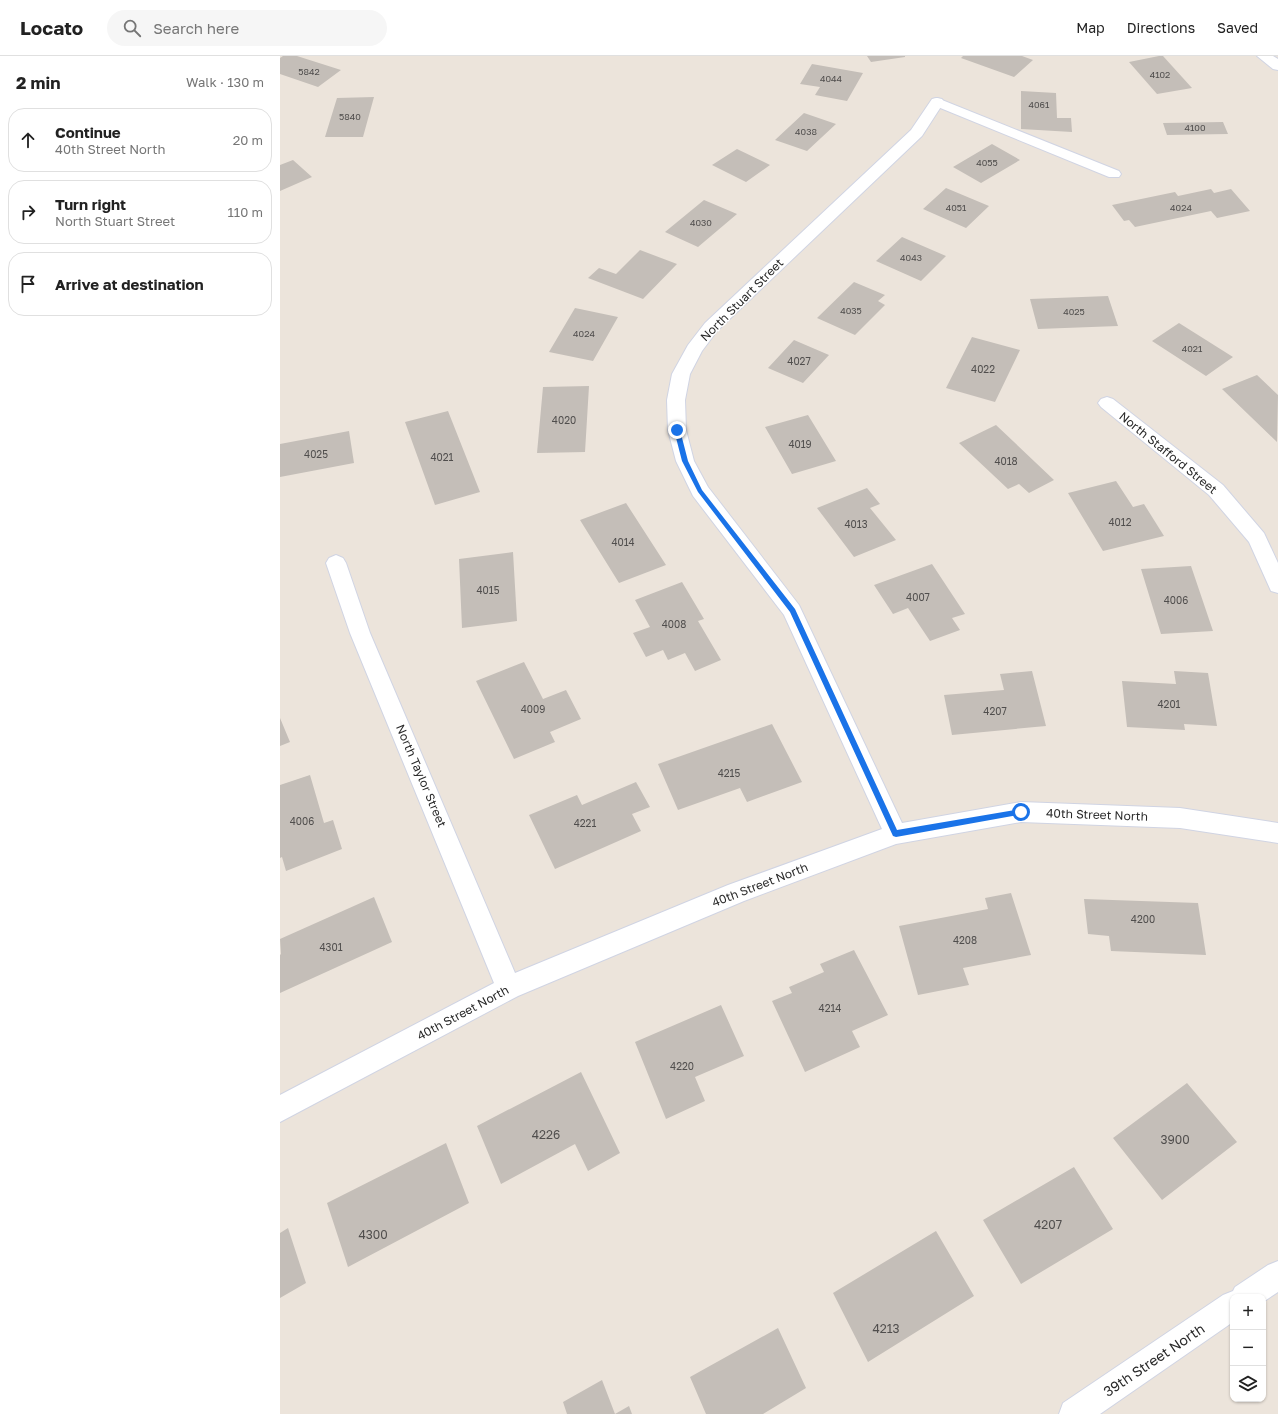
<!DOCTYPE html>
<html lang="en">
<head>
<meta charset="utf-8">
<style>
	body { margin:0; font-family:"Golos Text",sans-serif; background:#f6f6f6; color:#222 }
	.controls { position:absolute; right:12px; bottom:12px; display:grid; overflow:hidden; border-radius:8px; box-shadow:0 1px 3px #0004 }
	.controls button { width:36px; height:36px; display:grid; place-items:center; padding:0; border:0; border-bottom:1px solid #e0e0e0; background:#fff; color:#222; font:20px sans-serif }
	.stop { position:absolute; width:12px; height:12px; margin:-9px; border:3px solid #1a73e8; border-radius:50%; background:#fff }
	.stop.end { background:#1a73e8; border-color:#fff; box-shadow:0 1px 4px #0008 }
	.list { margin:0; padding:0; list-style:none }
	h2 { display:flex; justify-content:space-between; align-items:center; height:52px; margin:0; padding:0 16px; font-size:17px }
	h2 small { font-size:13px; font-weight:400; color:#767676 }
	.list li { display:grid; grid-template-columns:26px 1fr auto; gap:12px; align-items:center; box-sizing:border-box; height:64px; margin:0 8px 8px; padding:0 8px; border:1px solid #e0e0e0; border-radius:16px }
	.list b { display:block; font-size:15px; white-space:nowrap }
	.list p { margin:0; font-size:13px; white-space:nowrap; color:#767676 }
	.list em { font-size:13px; font-style:normal; color:#767676 }
	.icon { flex:none; width:22px; height:22px; fill:none; stroke:currentColor; stroke-width:2; stroke-linecap:round; stroke-linejoin:round }
	.map { position:relative; flex:none; width:998px; height:1358px; overflow:hidden }
	header { display:flex; align-items:center; gap:24px; box-sizing:border-box; height:56px; padding:0 20px; background:#fff; border-bottom:1px solid #e0e0e0 }
	header strong { font-size:19px }
	nav { display:flex; gap:22px; margin-inline-start:auto; font-size:14px }
	.search { width:280px; height:36px; background:#f6f6f6; display:flex; align-items:center; gap:10px; box-sizing:border-box; padding:0 14px; border-radius:22px; color:#767676; font-size:15px }
	main { display:flex }
	aside { flex:1; background:#fff }
	.map>svg:first-child { display:block }
	.building { fill:#c4beb8 }
	.lines { fill:none; stroke-linecap:round; stroke-linejoin:round }
	.service-casing { stroke:#d0d4e3; stroke-width:2 }
	.minor-casing { stroke:#d0d4e3; stroke-width:2 }
	.service { fill:#fff; fill-rule:evenodd }
	.minor { fill:#fff; fill-rule:evenodd }
	.route { fill:#1a73e8 }
	.labels { text-anchor:middle; stroke-width:3; stroke-linejoin:round; paint-order:stroke }
	.far-number-label { font-size:9px; fill:#504e4d }
	.number-label { font-size:10px; fill:#504e4d }
	.street-label { font-size:12px; fill:#292929; stroke:#fff }
	.near-number-label { font-size:12px; fill:#504e4d }
	.near-street-label { font-size:14px; fill:#292929; stroke:#fff }
</style>
</head>
<body>
<header>
<strong>Locato</strong>
<div class="search"><svg class="icon" aria-label="search" viewBox="0 0 24 24"><circle cx="10" cy="10" r="6"/><path d="M15 15l6 6"/></svg>Search here</div>
<nav><a>Map</a><a>Directions</a><a>Saved</a></nav>
</header>
<main>
<aside>
<h2>2 min<small>Walk · 130 m</small></h2>
<ul class="list">
<li><svg class="icon" aria-label="ahead" viewBox="0 0 24 24"><path d="M12 20V5M6 11l6-6 6 6"/></svg><div><b>Continue</b><p>40th Street North</p></div><em>20 m</em></li>
<li><svg class="icon" aria-label="right" viewBox="0 0 24 24"><path d="M7 20v-9h11M14 6l5 5-5 5"/></svg><div><b>Turn right</b><p>North Stuart Street</p></div><em>110 m</em></li>
<li><svg class="icon" aria-label="arrive" viewBox="0 0 24 24"><path d="M6 21V4h12l-3 4 3 4H6"/></svg><div><b>Arrive at destination</b></div></li>
</ul>
</aside>
<div class="map">
<svg width="998" height="1358" viewBox="0 0 998 1358">
	<rect width="100%" height="100%" fill="#ece4db"/>
	<!-- building -->
	<path class="building" d="M3 0H17L61 14 38 31 0 18V2Z
		M587 0H625V1L591 6Z
		M683 0H742L753 4 734 21 681 2Z
		M879 0H883L912 32 877 38 849 6Z
		M532 8 583 17 567 45 535 39 540 31 520 28Z
		M741 35 776 37 777 62H791L792 76 741 73Z
		M94 41 83 81H45L57 42Z
		M524 57 556 68 527 95 495 84Z
		M943 66 948 78 887 79 883 67Z
		M712 88 740 104 701 127 673 111Z
		M457 93 490 109 466 126 432 109Z
		M13 104 32 121 0 135V109Z
		M666 132 709 150 686 172 643 153Z
		M931 133 934 137 951 133 970 155 937 162 931 155 855 171 849 164 844 165 832 149 895 136 898 140Z
		M424 144 457 158 418 191 385 176Z
		M622 181 666 200 641 225 596 205Z
		M360 194 397 208 363 243 308 222 319 212 336 218Z
		M574 226 605 239 598 245 605 249 575 279 537 262Z
		M828 240 838 270 758 273 750 243Z
		M295 252 338 261 313 305 269 296Z
		M899 267 953 301 926 320 872 285Z
		M692 281 740 294 715 346 666 332Z
		M514 284 549 299 523 327 488 312Z
		M977 319 998 339 997 386 942 333Z
		M309 330 305 396 257 397 263 331Z
		M168 355 200 436 155 449 125 366Z
		M528 359 556 405 512 418 485 371Z
		M716 369 774 424 749 437 739 428 728 433 679 387Z
		M69 375 74 407 0 421V388Z
		M836 425 853 451 864 448 884 480 823 495 788 437Z
		M587 432 600 448 590 452 616 484 574 501 537 452Z
		M346 447 386 509 339 527 300 464Z
		M233 496 237 565 182 572 179 503Z
		M652 508 685 558 672 562 680 574 650 585 628 552 613 558 594 529Z
		M911 510 933 575 881 578 861 513Z
		M402 526 424 563 418 565 441 604 415 615 405 597 388 604 383 594 366 601 353 577 370 571 355 544Z
		M244 606 263 643 286 634 301 663 270 676 275 686 234 703 196 625Z
		M752 615 766 670 672 679 664 639 724 634 720 618Z
		M894 615 928 617 937 670 904 668 905 674 847 671 842 625 896 628Z
		M0 662 10 686 0 690Z
		M492 668 522 726 467 746 460 732 398 754 378 708Z
		M30 719 44 767 53 764 62 793 6 815 2 801 0 802V729Z
		M356 726 370 751 352 758 361 775 275 813 249 759 297 739 302 749Z
		M731 837 751 899 683 912 689 929 638 939 619 870 708 853 705 842Z
		M94 841 112 886 0 937V899L1 898 0 883Z
		M804 843 918 847 926 899 831 895 829 880 808 878Z
		M574 894 608 959 572 975 580 991 525 1016 492 945 512 937 509 931 544 916 540 908Z
		M441 949 464 1000 415 1021 425 1045 386 1063 355 986Z
		M301 1016 340 1097 308 1115 295 1088 221 1128 197 1070Z
		M907 1027 957 1086 882 1144 833 1082Z
		M166 1087 189 1147 68 1211 47 1147Z
		M794 1111 833 1173 741 1228 703 1164Z
		M8 1172 26 1227 0 1242V1177Z
		M656 1175 694 1240 588 1306 553 1237Z
		M498 1272 526 1332 483 1358H426L410 1321Z
		M322 1324 335 1358 349 1350 352 1358H287L283 1346Z"/>
	<g class="lines">
		<defs>
			<path id="service" d="M657 42 839 115 841 118 839 121H829L653 49 651 46 653 43Z"/>
			<path id="minor" d="M977 0H993L998 3V14L993 13Z
				M657 42 662 43 664 46 642 80 437 275 422 295 410 318 405 344 406 374 414 405 428 431 519 549 622 767 741 746 900 752 998 767V787L900 772 741 766 616 788 464 845 238 940 0 1066V1039L214 927 70 577 46 507 49 502 56 499 63 502 66 507 90 577 235 917 448 829 602 773 504 559 413 440 396 405 388 374 387 344 392 318 408 289 425 267 631 74 652 43Z
				M827 341 833 343 943 429 984 477 998 507V537L991 535 969 486 929 439 821 351 818 347 821 343Z
				M998 1205V1236L983 1246V1241H953V1266L820 1358H779L783 1347 943 1239 953 1235 955 1231 988 1209Z"/>
		</defs>
		<!-- service casing -->
		<use href="#service" class="service-casing"/>
		<!-- minor casing -->
		<use href="#minor" class="minor-casing"/>
		<!-- service -->
		<use href="#service" class="service"/>
		<!-- minor -->
		<use href="#minor" class="minor"/>
	</g>
	<!-- route -->
	<path class="route" d="M397 372 400 374 408 405 422 434 515 553 617 774 741 753 743 754V758L616 781 613 780 510 556 418 436 402 405 394 374Z"/>
	<g class="labels">
		<!-- far-number labels -->
		<g class="far-number-label">
			<text x="29" y="19">5842</text>
			<text x="880" y="22">4102</text>
			<text x="551" y="26">4044</text>
			<text x="759" y="52">4061</text>
			<text x="70" y="64">5840</text>
			<text x="915" y="75">4100</text>
			<text x="526" y="79">4038</text>
			<text x="707" y="110">4055</text>
			<text x="676" y="155">4051</text>
			<text x="901" y="155">4024</text>
			<text x="421" y="170">4030</text>
			<text x="631" y="205">4043</text>
			<text x="571" y="258">4035</text>
			<text x="794" y="259">4025</text>
			<text x="304" y="281">4024</text>
			<text x="912" y="296">4021</text>
		</g>
		<!-- number labels -->
		<g class="number-label">
			<text x="519" y="309">4027</text>
			<text x="703" y="317">4022</text>
			<text x="284" y="368">4020</text>
			<text x="520" y="392">4019</text>
			<text x="36" y="402">4025</text>
			<text x="162" y="405">4021</text>
			<text x="726" y="409">4018</text>
			<text x="840" y="470">4012</text>
			<text x="576" y="472">4013</text>
			<text x="343" y="490">4014</text>
			<text x="208" y="538">4015</text>
			<text x="638" y="545">4007</text>
			<text x="896" y="548">4006</text>
			<text x="394" y="572">4008</text>
			<text x="889" y="652">4201</text>
			<text x="253" y="657">4009</text>
			<text x="715" y="659">4207</text>
			<text x="449" y="721">4215</text>
			<text x="22" y="769">4006</text>
			<text x="305" y="771">4221</text>
			<text x="863" y="867">4200</text>
			<text x="685" y="888">4208</text>
			<text x="51" y="895">4301</text>
			<text x="550" y="956">4214</text>
			<text x="402" y="1014">4220</text>
		</g>
		<!-- street labels -->
		<g class="street-label">
			<text transform="translate(462 244) rotate(-45)" y="4">North Stuart Street</text>
			<text transform="translate(888 397) rotate(39)" y="4">North Stafford Street</text>
			<text transform="translate(141 720) rotate(67)" y="4">North Taylor Street</text>
			<text transform="translate(817 759) rotate(2)" y="4">40th Street North</text>
			<text transform="translate(480 829) rotate(-21)" y="4">40th Street North</text>
			<text transform="translate(183 957) rotate(-28)" y="4">40th Street North</text>
		</g>
		<!-- near-number labels -->
		<g class="near-number-label">
			<text x="266" y="1083">4226</text>
			<text x="895" y="1088">3900</text>
			<text x="768" y="1173">4207</text>
			<text x="93" y="1183">4300</text>
			<text x="606" y="1277">4213</text>
		</g>
		<!-- near-street labels -->
		<g class="near-street-label">
			<text transform="translate(874 1304) rotate(-34)" y="5">39th Street North</text>
		</g>
	</g>
</svg>
<div class="controls">
<button>+</button>
<button>−</button>
<button><svg class="icon" aria-label="layers" viewBox="0 0 24 24"><path d="M12 4l9 5-9 5-9-5zM3 14l9 5 9-5"/></svg></button>
</div>
<div class="stop" style="left:741px;top:756px"></div>
<div class="stop end" style="left:397px;top:374px"></div>
</div>
</main>
</body>
</html>
